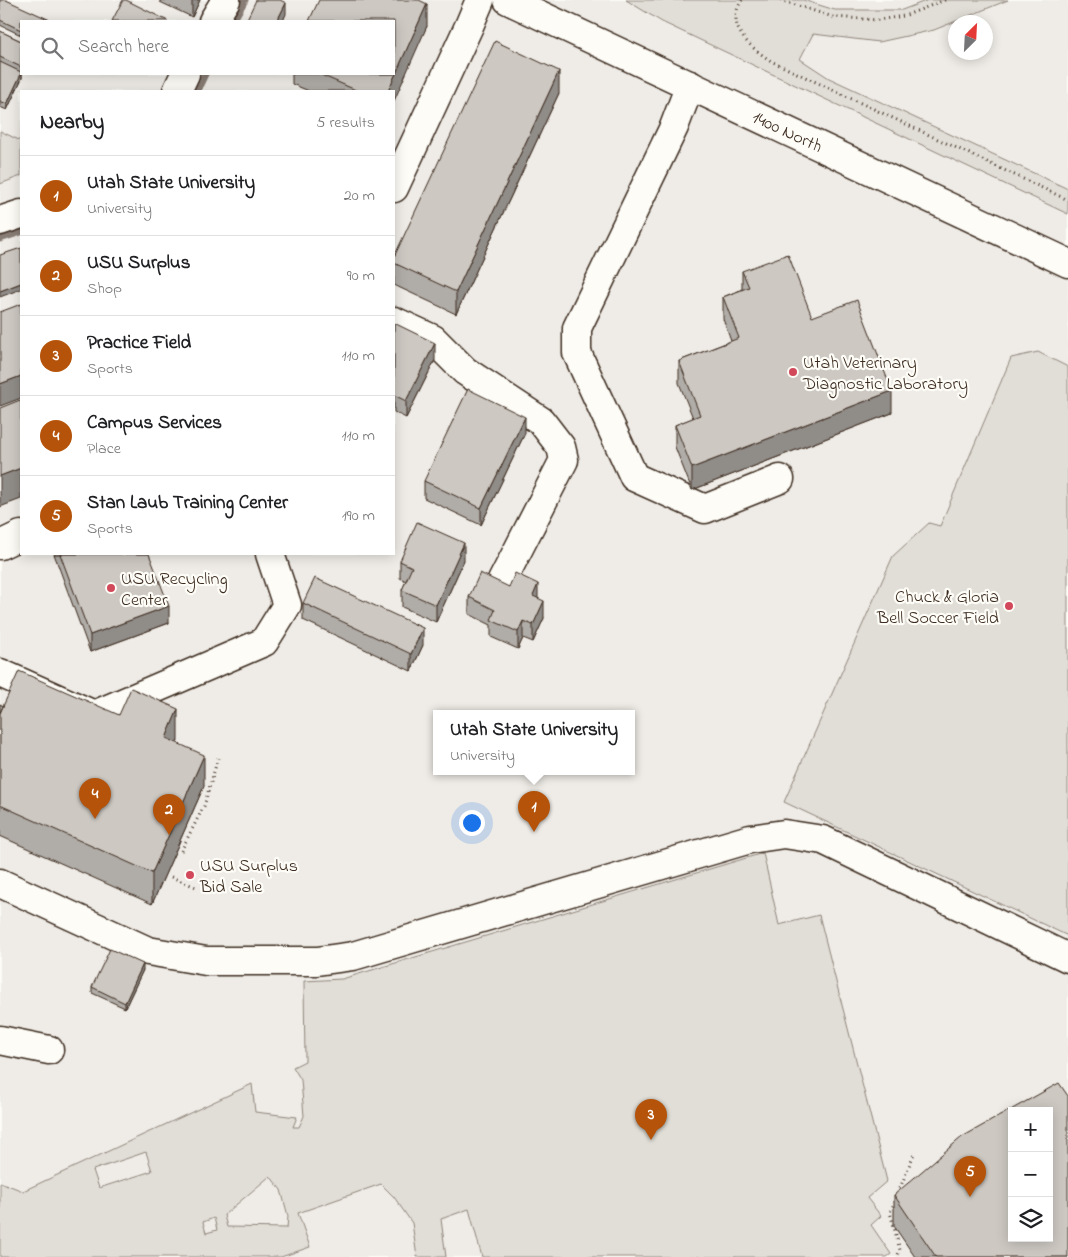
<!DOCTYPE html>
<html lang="en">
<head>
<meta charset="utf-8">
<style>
	body { margin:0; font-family:"Indie Flower",sans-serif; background:#f2f2f2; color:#202124 }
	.controls { position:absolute; right:15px; bottom:15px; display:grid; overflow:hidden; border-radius:0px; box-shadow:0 2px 12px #0003 }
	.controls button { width:45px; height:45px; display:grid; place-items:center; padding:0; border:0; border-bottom:1px solid #e0e0e0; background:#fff; color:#202124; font:25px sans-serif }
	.compass { position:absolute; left:948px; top:15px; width:45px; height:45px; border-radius:50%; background:#fff; box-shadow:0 2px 12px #0003; rotate:24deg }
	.you { position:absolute; left:471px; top:822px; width:18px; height:18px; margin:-12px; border:4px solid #fff; border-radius:50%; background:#1a73e8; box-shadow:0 0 0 8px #1a73e833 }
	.badge { display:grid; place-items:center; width:32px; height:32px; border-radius:50%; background:#b45309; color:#fff; font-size:16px; font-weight:700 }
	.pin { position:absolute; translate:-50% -41px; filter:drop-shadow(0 1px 2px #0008) }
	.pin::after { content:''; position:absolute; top:26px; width:18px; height:15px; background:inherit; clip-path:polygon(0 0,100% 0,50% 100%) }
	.popup { position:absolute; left:433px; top:710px; width:202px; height:65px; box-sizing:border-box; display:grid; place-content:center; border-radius:0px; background:#fff; filter:drop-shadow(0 1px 4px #0005); font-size:16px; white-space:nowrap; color:#757577 }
	.popup b { font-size:19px; color:#202124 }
	.popup::after { content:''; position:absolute; left:50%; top:100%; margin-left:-10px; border:10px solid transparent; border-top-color:#fff }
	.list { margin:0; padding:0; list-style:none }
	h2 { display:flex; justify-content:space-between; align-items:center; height:65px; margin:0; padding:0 20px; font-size:21px }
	h2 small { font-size:16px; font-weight:400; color:#757577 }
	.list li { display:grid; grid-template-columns:32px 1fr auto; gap:15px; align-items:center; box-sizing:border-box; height:80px; padding:0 20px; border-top:1px solid #e0e0e0 }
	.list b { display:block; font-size:19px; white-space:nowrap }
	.list p { margin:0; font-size:16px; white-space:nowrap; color:#757577 }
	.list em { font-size:16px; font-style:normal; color:#757577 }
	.icon { flex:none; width:28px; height:28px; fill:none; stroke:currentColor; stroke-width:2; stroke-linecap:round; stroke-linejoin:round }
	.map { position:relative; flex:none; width:1068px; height:1257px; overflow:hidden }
	.search { position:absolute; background:#fff; box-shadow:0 2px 12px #0003; left:20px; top:20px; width:375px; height:55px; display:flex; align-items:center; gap:12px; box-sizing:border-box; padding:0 18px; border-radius:0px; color:#757577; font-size:19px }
	.panel { position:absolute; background:#fff; box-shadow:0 2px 12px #0003; left:20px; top:90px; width:375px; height:465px; border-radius:0px }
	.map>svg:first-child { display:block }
	.built { fill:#efece7; fill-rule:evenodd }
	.green { fill:#e1ded7; stroke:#8e847a; fill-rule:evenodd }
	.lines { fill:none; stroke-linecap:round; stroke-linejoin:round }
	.stream { stroke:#887d74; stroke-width:7 }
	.minor-casing { stroke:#3b2a1e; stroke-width:31 }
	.major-casing { stroke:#3b2a1e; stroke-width:31 }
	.path { stroke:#3b2a1e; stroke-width:3; stroke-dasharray:1 4; stroke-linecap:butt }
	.minor { stroke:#fdfcf7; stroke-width:28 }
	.major { stroke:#fdfcf7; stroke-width:28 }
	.wall { fill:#b0aca7; stroke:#3b2a1e }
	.shaded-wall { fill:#908c88; stroke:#3b2a1e }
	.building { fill:#cdc8c2; stroke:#3b2a1e; fill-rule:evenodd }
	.poi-dot { fill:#d1495b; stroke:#fdfcf7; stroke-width:2 }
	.labels { text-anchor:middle; stroke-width:4.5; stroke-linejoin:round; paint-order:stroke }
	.street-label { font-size:18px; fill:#3b2a1e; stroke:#fdfcf7 }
	.poi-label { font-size:18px; fill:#3b2a1e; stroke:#fdfcf7; text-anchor:start }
</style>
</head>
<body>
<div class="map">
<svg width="1068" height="1257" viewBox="0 0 1068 1257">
	<rect width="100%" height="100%" fill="#fdfcf7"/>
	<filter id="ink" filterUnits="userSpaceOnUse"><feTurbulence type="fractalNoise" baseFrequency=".02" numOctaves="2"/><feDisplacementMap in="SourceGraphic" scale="10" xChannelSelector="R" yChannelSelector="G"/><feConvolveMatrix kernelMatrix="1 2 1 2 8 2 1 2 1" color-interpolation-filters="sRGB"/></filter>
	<g filter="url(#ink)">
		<!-- built -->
		<path class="built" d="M0 0H1068V1257H0ZM21 21H394V74H21ZM956 22H986V52H956ZM21 91H394V554H21ZM436 713H632V771H436ZM1012 1111H1049V1238H1012Z"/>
		<!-- green -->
		<path class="green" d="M626 0H803L835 10H902L928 0H1008L934 30 879 42 813 34 800 59 829 78 1068 189V214L662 22Z
			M0 131 21 141V176L0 184Z
			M1038 352 1068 367V936L784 802 893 556 929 523 940 526 1011 358Z
			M763 853 779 925 819 915 887 1181 867 1198 881 1216 871 1225 891 1254 887 1257H482L469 1209 441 1219 446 1257H417L412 1223 394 1197 381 1184 298 1213 310 1247 281 1257H0V1182L23 1191 252 1084 255 1112 297 1117 293 1127H299L304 1116 301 1080 293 1067 305 1061 304 981 342 979ZM146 1152 152 1171 99 1188 93 1170ZM270 1176 281 1190 288 1216 287 1228 227 1227 224 1215ZM214 1218 217 1230 206 1233 203 1222Z"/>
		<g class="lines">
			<!-- stream -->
			<path class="stream" d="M233 21 245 0
				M197 91 205 74
				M0 239 21 232"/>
			<defs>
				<path id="minor" d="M213 21 226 0
					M690 85 674 127 577 328V353L634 477 705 509 780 479
					M177 91 185 74
					M394 188 469 26 480 0
					M0 221 21 214
					M394 321 433 339 465 371 541 421 561 447 564 460 502 581
					M0 545 21 535
					M0 673 94 715 264 642 287 605 270 554
					M0 883 148 951 206 961H317L353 956 750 839 784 834 823 840 1068 958
					M0 1040 49 1050"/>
				<g id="major">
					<path id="s1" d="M508 0 1068 263"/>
				</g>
			</defs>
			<!-- minor casing -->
			<use href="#minor" class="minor-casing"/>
			<!-- major casing -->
			<use href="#major" class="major-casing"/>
			<!-- path -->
			<path class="path" d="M742 0C724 27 750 47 771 61L1068 200
				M780 0 833 17 878 20 904 16 945 0
				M181 851 204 806 218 758
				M171 877 196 887
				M898 1193 914 1154
				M895 1201 890 1212 900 1250 897 1257"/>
			<!-- minor -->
			<use href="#minor" class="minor"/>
			<!-- major -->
			<use href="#major" class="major"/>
		</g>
		<!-- wall -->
		<path class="wall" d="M0 0 21 21V35L0 25Z
			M160 0H200L192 17 160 2Z
			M427 26 394 91H309L292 84V74H394Z
			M0 31 21 41V74H22V78L7 110 0 107Z
			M559 93 456 314 394 285V257Z
			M742 271 812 317 892 413 692 490 675 447V425L693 418 679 383V361L731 341 723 319V297L742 289Z
			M394 323 435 360 406 418 394 412Z
			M525 433 481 525 424 498V481Z
			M54 554H149L169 623 90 652Z
			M464 560 436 622 402 607V590L406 581 400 578V561Z
			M509 587 538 598 544 618 533 642 523 638 518 649 491 637V625L469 614V597Z
			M303 603 423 645 411 671 303 620Z
			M0 704 3 706 119 715 178 740 176 743 204 786 152 904 0 836Z
			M143 970 125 1008 92 993V987Z
			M894 1195 1068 1257H915L894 1226Z"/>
		<!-- shaded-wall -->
		<path class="shaded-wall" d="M192 0H200L192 17Z
			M286 3V14L283 21H277Z
			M427 4V26L394 101V91H388Z
			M559 71V93L456 314V292Z
			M21 74H22V78L7 110V104Z
			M21 283V289L0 297V291Z
			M435 343V360L406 418V401Z
			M21 376V398L0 406V384Z
			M892 391V413L692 490V468Z
			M525 417V433L481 525V508Z
			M21 468V499L0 507V476Z
			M464 543V560L436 622V605Z
			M538 584V601L533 596Z
			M544 601V618L533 642V625Z
			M169 606V623L90 652V635Z
			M523 621V638L518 649V632Z
			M423 628V645L411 671V654Z
			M178 709V740L166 770V738Z
			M204 755V786L152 904V873Z
			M143 964V970L125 1008V1003Z"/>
		<!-- building -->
		<path class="building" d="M0 0H6L50 20 49 21H21V30L0 20Z
			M123 0H126L168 21H112Z
			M256 0H280L286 3 277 21H246Z
			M319 0H419L427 4 388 91H358L319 74H394V21H309Z
			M0 31 21 41V67L0 57Z
			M495 41 559 71 456 292 394 263V257Z
			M0 62 21 72V74L7 104 0 101Z
			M21 248V283L0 291V255Z
			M788 254 812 317 857 300 892 391 692 468 675 425 700 415 679 361 739 338 723 297 749 287 742 271Z
			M21 304V376L0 384V312Z
			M394 323 435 343 406 401 394 395Z
			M468 389 525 417 481 508 424 481Z
			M20 400 21 403V468L0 476V408Z
			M417 522 464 543 436 605 402 590 412 567 400 561Z
			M60 554H149L169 606 90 635Z
			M480 573 509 587 515 573 538 584 533 596 544 601 533 625 523 621 518 632 491 620 495 610 469 597Z
			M315 578 423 628 411 654 303 603Z
			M19 671 119 715 131 688 178 709 166 738 204 755 152 873 0 805V713Z
			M0 704 3 706 0 713Z
			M110 949 143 964 125 1003 92 987Z
			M1059 1083 1068 1096V1257H936L894 1195 962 1137ZM1012 1111H1049V1238H1012Z"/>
	</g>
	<!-- markers -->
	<g class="poi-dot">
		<circle cx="793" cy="372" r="5"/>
		<circle cx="111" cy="588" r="5"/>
		<circle cx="1009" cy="606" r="5"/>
		<circle cx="190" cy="875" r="5"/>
	</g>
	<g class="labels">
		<!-- street labels -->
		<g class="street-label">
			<text dy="6" stroke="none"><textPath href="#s1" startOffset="309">1400 North</textPath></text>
		</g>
		<!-- poi labels -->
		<g class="poi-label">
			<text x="803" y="368">Utah Veterinary<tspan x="803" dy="21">Diagnostic Laboratory</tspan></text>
			<text x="121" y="584">USU Recycling<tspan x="121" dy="21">Center</tspan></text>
			<text x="999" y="602" text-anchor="end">Chuck &amp; Gloria<tspan x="999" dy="21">Bell Soccer Field</tspan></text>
			<text x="200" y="871">USU Surplus<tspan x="200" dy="21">Bid Sale</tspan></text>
		</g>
	</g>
</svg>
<div class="controls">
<button>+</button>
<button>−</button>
<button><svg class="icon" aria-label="layers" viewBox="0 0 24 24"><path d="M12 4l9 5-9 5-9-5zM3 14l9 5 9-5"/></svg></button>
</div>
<svg class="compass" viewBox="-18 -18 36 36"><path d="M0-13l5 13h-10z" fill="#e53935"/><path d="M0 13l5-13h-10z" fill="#757577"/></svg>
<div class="you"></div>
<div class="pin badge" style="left:534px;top:832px">1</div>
<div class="popup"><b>Utah State University</b>University</div>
<div class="pin badge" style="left:169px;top:835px">2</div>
<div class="pin badge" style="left:651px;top:1140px">3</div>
<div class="pin badge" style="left:95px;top:819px">4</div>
<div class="pin badge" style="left:970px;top:1197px">5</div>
<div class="search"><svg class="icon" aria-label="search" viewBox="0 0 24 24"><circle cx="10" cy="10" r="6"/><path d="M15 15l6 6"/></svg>Search here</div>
<section class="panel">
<h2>Nearby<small>5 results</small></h2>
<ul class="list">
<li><span class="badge">1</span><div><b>Utah State University</b><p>University</p></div><em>20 m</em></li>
<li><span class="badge">2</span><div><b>USU Surplus</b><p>Shop</p></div><em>90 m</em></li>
<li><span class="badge">3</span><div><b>Practice Field</b><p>Sports</p></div><em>110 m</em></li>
<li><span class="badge">4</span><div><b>Campus Services</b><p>Place</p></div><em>110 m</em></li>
<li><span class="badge">5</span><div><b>Stan Laub Training Center</b><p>Sports</p></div><em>190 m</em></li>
</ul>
</section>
</div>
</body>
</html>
